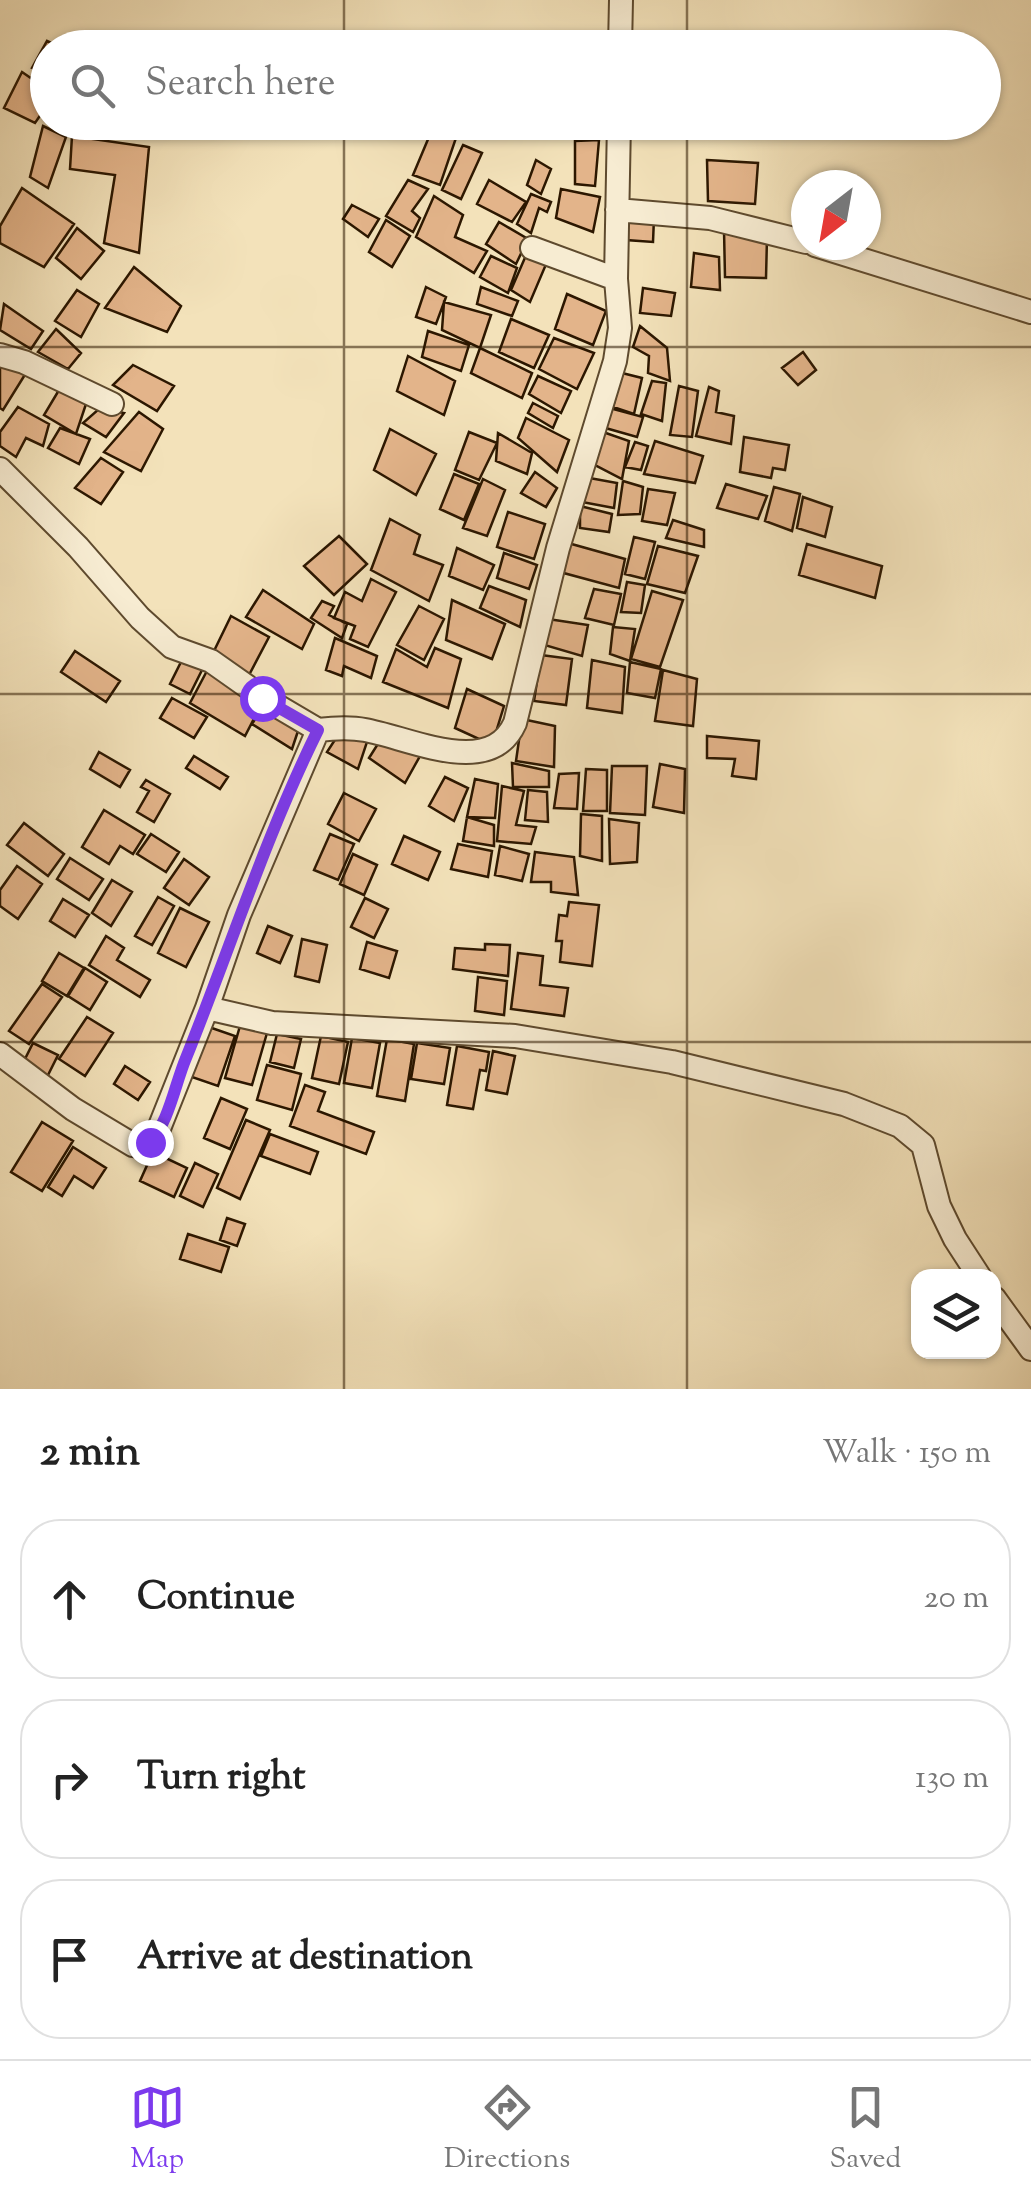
<!DOCTYPE html>
<html lang="en">
<head>
<meta charset="utf-8">
<style>
	body { margin:0; font-family:"Sorts Mill Goudy",serif; background:#f6f6f6; color:#222 }
	.controls { position:absolute; right:30px; bottom:30px; display:grid; overflow:hidden; border-radius:20px; box-shadow:0 2px 8px #0004 }
	.controls button { width:90px; height:90px; display:grid; place-items:center; padding:0; border:0; border-bottom:2px solid #e0e0e0; background:#fff; color:#222; font:50px sans-serif }
	.compass { position:absolute; left:791px; top:170px; width:90px; height:90px; border-radius:50%; background:#fff; box-shadow:0 2px 8px #0004; rotate:211deg }
	.stop { position:absolute; width:30px; height:30px; margin:-22px; border:8px solid #7c3aed; border-radius:50%; background:#fff }
	.stop.end { background:#7c3aed; border-color:#fff; box-shadow:0 2px 10px #0008 }
	.list { margin:0; padding:0; list-style:none }
	h2 { display:flex; justify-content:space-between; align-items:center; height:130px; margin:0; padding:0 40px; font-size:42px }
	h2 small { font-size:32px; font-weight:400; color:#767676 }
	.list li { display:grid; grid-template-columns:65px 1fr auto; gap:30px; align-items:center; box-sizing:border-box; height:160px; margin:0 20px 20px; padding:0 20px; border:2px solid #e0e0e0; border-radius:40px }
	.list b { display:block; font-size:38px; white-space:nowrap }
	.list em { font-size:32px; font-style:normal; color:#767676 }
	.icon { flex:none; width:55px; height:55px; fill:none; stroke:currentColor; stroke-width:2; stroke-linecap:round; stroke-linejoin:round }
	.map { position:relative; flex:none; width:1031px; height:1389px; overflow:hidden }
	.search { position:absolute; background:#fff; box-shadow:0 2px 8px #0004; left:30px; right:30px; top:30px; height:110px; display:flex; align-items:center; gap:25px; box-sizing:border-box; padding:0 35px; border-radius:55px; color:#767676; font-size:38px }
	.sheet { height:670px; background:#fff }
	nav { display:flex; justify-content:space-around; align-items:center; box-sizing:border-box; height:140px; border-top:2px solid #e0e0e0; background:#fff; font-size:28px; color:#767676 }
	nav a { display:grid; justify-items:center; gap:5px }
	nav .on { color:#7c3aed }
	.map>svg:first-child { display:block }
	.building { fill:#e3b48a; stroke:#2c1700; stroke-width:2.5 }
	.lines { fill:none; stroke-linecap:round; stroke-linejoin:round }
	.street-casing { stroke:#5e4a2e; stroke-width:26 }
	.street { stroke:#f7ecd2; stroke-width:22 }
	.route { stroke:#7c3aed; stroke-width:12 }
	.grid { fill:none; stroke:#2c1700; stroke-width:2.5; stroke-opacity:0.55 }
</style>
</head>
<body>
<div class="map">
<svg width="1031" height="1389" viewBox="0 0 1031 1389">
	<rect width="100%" height="100%" fill="#f3e2ba"/>
	<filter id="stains"><feTurbulence type="fractalNoise" baseFrequency=".002" numOctaves="4"/><feColorMatrix values="0 0 0 0 .2 0 0 0 0 .09 0 0 0 0 .02 0 0 0 .5 -.17"/></filter>
	<radialGradient id="worn" r=".72"><stop offset=".6" stop-color="#630" stop-opacity="0"/><stop offset="1" stop-color="#630" stop-opacity=".3"/></radialGradient>
	<!-- building -->
	<path class="building" d="M47 41 62 48H48V75L32 68Z
		M22 72 48 90V104L35 123 4 108Z
		M434 125 457 135 440 185 413 175Z
		M43 126 66 137 48 188 30 177Z
		M72 136 149 147 139 253 104 243 115 175 70 169Z
		M599 140 595 186 575 184V141Z
		M463 145 482 153 461 199 442 190Z
		M536 160 551 169 541 194 527 185Z
		M707 160 758 163 755 204 708 201Z
		M408 180 428 189 412 211 420 218 413 232 386 216Z
		M489 180 526 202 512 222 477 204Z
		M22 188 74 224 44 267 0 243V226Z
		M561 189 600 197 593 232 556 218Z
		M531 194 551 202 547 212 539 208 531 233 517 224Z
		M434 196 463 215 455 237 487 251 474 273 416 237Z
		M352 205 379 219 368 237 343 219Z
		M625 216 654 218 653 242 626 240Z
		M386 220 410 236 392 267 369 252Z
		M499 222 528 239 516 264 486 244Z
		M77 228 104 251 81 279 56 258Z
		M724 230 767 238 766 278 725 277Z
		M527 253 547 262 530 302 511 290Z
		M694 253 719 257 720 290 691 287Z
		M491 256 517 268 508 293 480 277Z
		M134 267 181 306 167 332 105 308Z
		M426 287 446 297 436 324 416 317Z
		M481 287 518 301 512 316 477 304Z
		M643 288 675 293 671 316 640 313Z
		M77 290 99 304 81 337 55 321Z
		M567 294 606 311 593 345 555 329Z
		M444 302 491 315 480 348 442 330Z
		M4 304 43 331 31 349 0 330Z
		M511 319 549 335 534 368 499 352Z
		M640 326 667 348 670 381 648 373 649 356 633 347Z
		M56 329 81 353 68 369 38 352Z
		M428 331 469 345 461 371 422 357Z
		M554 338 594 353 577 389 539 369Z
		M480 348 532 373 522 398 471 373Z
		M803 352 816 370 798 385 782 368Z
		M408 356 455 381 444 415 397 391Z
		M0 362 26 373 3 410 0 408Z
		M133 365 174 386 157 411 113 385Z
		M622 373 642 378 634 414 613 407Z
		M538 376 571 391 561 413 529 394Z
		M652 381 666 383 662 421 641 414Z
		M679 386 698 391 692 437 670 435Z
		M709 387 719 391 716 412 734 416 731 444 696 436Z
		M59 390 86 404 76 434 44 415Z
		M533 403 558 416 553 428 528 413Z
		M18 407 49 424 43 446 26 438 16 457 0 446V432Z
		M606 407 643 417 637 437 602 427Z
		M100 408 124 413 106 437 83 423Z
		M139 412 163 429 141 471 104 452Z
		M526 418 569 440 557 472 518 438Z
		M60 428 90 439 79 464 48 448Z
		M390 429 436 454 416 495 374 470Z
		M469 432 497 443 479 480 455 470Z
		M603 432 629 441 622 479 595 465Z
		M498 433 532 453 527 474 496 461Z
		M744 437 789 445 785 470 773 468 771 478 740 472Z
		M655 441 703 456 695 483 644 474Z
		M635 442 648 446 641 470 625 467Z
		M101 458 123 472 101 504 75 488Z
		M535 472 557 488 546 507 521 493Z
		M454 474 479 484 464 520 440 509Z
		M584 477 617 483 614 508 582 502Z
		M483 479 505 490 487 536 463 528Z
		M623 481 643 487 640 514 618 515Z
		M726 484 767 496 758 519 717 508Z
		M774 487 800 494 792 531 765 521Z
		M648 489 675 493 667 525 642 521Z
		M803 497 832 507 825 537 797 528Z
		M580 506 612 514 609 532 580 528Z
		M508 512 545 524 534 559 497 547Z
		M390 519 420 535 414 554 443 565 429 601 371 570Z
		M673 520 704 530V547L666 538Z
		M339 536 367 564 334 595 304 566Z
		M634 537 655 542 645 579 625 574Z
		M568 543 625 559 619 588 560 572Z
		M807 544 882 566 875 598 799 575Z
		M658 546 698 556 685 593 647 584Z
		M457 548 494 565 483 590 449 576Z
		M504 553 537 565 529 589 497 578Z
		M371 579 396 592 368 647 350 639 355 626 334 618 345 592 362 601Z
		M627 582 645 585 641 613 621 612Z
		M489 586 526 600 520 627 480 608Z
		M594 589 621 594 614 625 585 618Z
		M263 590 314 624 302 649 246 617Z
		M652 591 683 600 660 667 631 659Z
		M452 600 505 624 492 659 446 640Z
		M322 601 334 606 329 615 347 624 342 638 311 618Z
		M419 606 444 619 424 660 397 645Z
		M231 616 269 637 249 675 213 653Z
		M548 619 588 625 582 656 541 644Z
		M613 627 635 629 630 661 610 654Z
		M335 638 377 656 371 678 344 666 342 676 326 670Z
		M435 648 461 659 448 708 383 682 396 649 427 667Z
		M75 651 120 681 106 702 61 672Z
		M541 655 572 659 566 705 534 701Z
		M183 658 203 668 190 694 170 684Z
		M592 660 625 667 622 713 587 708Z
		M630 662 661 669 655 698 627 693Z
		M209 667 262 703 245 736 190 703Z
		M663 670 697 679 693 726 655 721Z
		M467 689 504 706 492 745 455 728Z
		M172 698 207 717 194 738 160 718Z
		M262 708 299 728 292 749 252 724Z
		M522 719 555 726 554 767 516 761Z
		M340 732 368 739 358 769 327 752Z
		M707 736 759 741 756 779 732 776 735 759 707 758Z
		M381 739 420 756 405 783 369 758Z
		M99 752 130 770 120 787 90 769Z
		M194 756 228 777 220 789 186 768Z
		M512 763 549 771V787H513Z
		M660 764 685 769 684 813 653 807Z
		M612 766H647L645 815 610 813Z
		M586 769 607 770V811H583Z
		M579 773 577 809 554 808 559 774Z
		M445 777 468 788 454 821 429 806Z
		M475 779 498 784 495 818 467 817Z
		M146 780 170 794 154 822 137 812 149 791 141 787Z
		M502 786 524 791 516 825 536 827 531 844 497 841Z
		M528 790 547 792 548 822 525 820Z
		M344 793 376 809 359 841 328 824Z
		M104 810 145 835 133 854 120 846 109 864 82 847Z
		M581 814 602 816V861L580 856Z
		M467 817 494 825V846L463 841Z
		M609 819 639 823 637 862 610 864Z
		M24 823 64 854 48 876 7 845Z
		M151 834 179 852 166 872 137 854Z
		M330 834 354 844 338 880 314 870Z
		M404 836 440 852 428 880 392 864Z
		M458 844 492 851 488 877 451 869Z
		M500 846 529 854 522 881 495 875Z
		M535 852 574 857 578 895 551 892V882H531Z
		M353 854 377 865 364 895 340 884Z
		M70 858 103 879 89 900 57 879Z
		M184 859 209 877 189 905 164 888Z
		M17 866 42 884 18 919 0 906V890Z
		M112 880 132 892 111 926 92 913Z
		M158 897 174 906 152 945 135 936Z
		M365 898 388 909 374 938 351 927Z
		M63 899 89 915 75 937 50 921Z
		M569 902 599 905 592 966 560 962 562 941H556L559 915 567 916Z
		M180 908 209 922 186 967 158 953Z
		M268 926 292 936 280 963 257 953Z
		M106 936 124 948 117 960 150 980 140 997 89 965Z
		M302 939 327 945 319 982 295 976Z
		M367 942 397 951 389 978 360 969Z
		M485 944 510 945 508 976 453 969 455 948 485 950Z
		M59 953 84 968 67 996 42 981Z
		M518 953 543 956 540 985 568 988 564 1016 511 1009Z
		M85 968 107 982 90 1010 68 996Z
		M478 977 507 981 504 1015 475 1011Z
		M42 984 62 997 29 1044 9 1031Z
		M87 1017 113 1033 85 1076 59 1059Z
		M206 1026 235 1036 218 1086 189 1076Z
		M240 1026 267 1033 252 1085 225 1078Z
		M277 1034 301 1039 294 1068 270 1062Z
		M321 1036 348 1042 339 1084 312 1078Z
		M352 1038 380 1043 372 1088 344 1083Z
		M387 1039 414 1044 405 1101 377 1096Z
		M33 1043 58 1055 47 1077 22 1065Z
		M417 1043 450 1048 444 1084 411 1079Z
		M457 1046 489 1052 486 1071 480 1070 473 1109 447 1105Z
		M493 1051 515 1056 507 1094 486 1090Z
		M267 1065 301 1074 292 1110 257 1100Z
		M125 1066 150 1082 138 1100 114 1084Z
		M305 1085 325 1092 318 1111 374 1132 366 1154 290 1126Z
		M221 1098 247 1109 230 1149 204 1138Z
		M246 1120 270 1130 240 1199 217 1188Z
		M42 1122 73 1141 42 1191 11 1172Z
		M270 1134 318 1152 310 1174 261 1156Z
		M73 1147 106 1168 93 1188 74 1176 62 1196 48 1187Z
		M153 1152 187 1168 174 1197 140 1181Z
		M195 1163 218 1174 203 1207 180 1196Z
		M227 1218 245 1224 237 1246 220 1240Z
		M188 1234 229 1247 221 1272 180 1259Z"/>
	<g class="lines">
		<defs>
			<path id="street" d="M620 48 621 0
				M619 122 616 279 620 328 615 361 558 548 515 723C490 779 410 738 365 730 350 727 334 728 318 730L239 915 207 1008 272 1023 515 1036 672 1062 844 1104 900 1126 923 1145 939 1206 955 1239 979 1276
				M617 210 710 218 806 242
				M815 245 1031 312
				M532 248 616 279
				M0 355 24 362 112 404
				M0 469 78 547 140 618 172 647 211 661 262 697 318 730
				M0 1054 73 1109 133 1145 141 1146 156 1136 207 1008
				M994 1298 1031 1349"/>
		</defs>
		<!-- street casing -->
		<use href="#street" class="street-casing"/>
		<!-- street -->
		<use href="#street" class="street"/>
	</g>
	<g class="lines">
		<!-- route -->
		<path class="route" d="M150 1142C169 1122 175 1084 186 1058 230 949 266 835 318 730L262 698"/>
	</g>
	<!-- grid -->
	<path class="grid" d="M344 0V48M687 0V48M344 122V1389M687 122V1389M0 347H1031M0 694H1031M0 1042H1031"/>
	<rect width="100%" height="100%" filter="url(#stains)"/>
	<rect width="100%" height="100%" fill="url(#worn)"/>
</svg>
<div class="controls">
<button><svg class="icon" aria-label="layers" viewBox="0 0 24 24"><path d="M12 4l9 5-9 5-9-5zM3 14l9 5 9-5"/></svg></button>
</div>
<svg class="compass" viewBox="-18 -18 36 36"><path d="M0-13l5 13h-10z" fill="#e53935"/><path d="M0 13l5-13h-10z" fill="#767676"/></svg>
<div class="stop" style="left:262px;top:698px"></div>
<div class="stop end" style="left:150px;top:1142px"></div>
<div class="search"><svg class="icon" aria-label="search" viewBox="0 0 24 24"><circle cx="10" cy="10" r="6"/><path d="M15 15l6 6"/></svg>Search here</div>
</div>
<section class="sheet">
<h2>2 min<small>Walk · 150 m</small></h2>
<ul class="list">
<li><svg class="icon" aria-label="ahead" viewBox="0 0 24 24"><path d="M12 20V5M6 11l6-6 6 6"/></svg><div><b>Continue</b></div><em>20 m</em></li>
<li><svg class="icon" aria-label="right" viewBox="0 0 24 24"><path d="M7 20v-9h11M14 6l5 5-5 5"/></svg><div><b>Turn right</b></div><em>130 m</em></li>
<li><svg class="icon" aria-label="arrive" viewBox="0 0 24 24"><path d="M6 21V4h12l-3 4 3 4H6"/></svg><div><b>Arrive at destination</b></div></li>
</ul>
</section>
<nav>
<a class="on"><svg class="icon" aria-label="map" viewBox="0 0 24 24"><path d="M3 6l6-2 6 2 6-2v14l-6 2-6-2-6 2zM9 4v14M15 6v14"/></svg>Map</a>
<a><svg class="icon" aria-label="directions" viewBox="0 0 24 24"><path d="M12 3l9 9-9 9-9-9zM9 14v-3h6M13 9l2 2-2 2"/></svg>Directions</a>
<a><svg class="icon" aria-label="saved" viewBox="0 0 24 24"><path d="M7 4h10v16l-5-4-5 4z"/></svg>Saved</a>
</nav>
</body>
</html>
